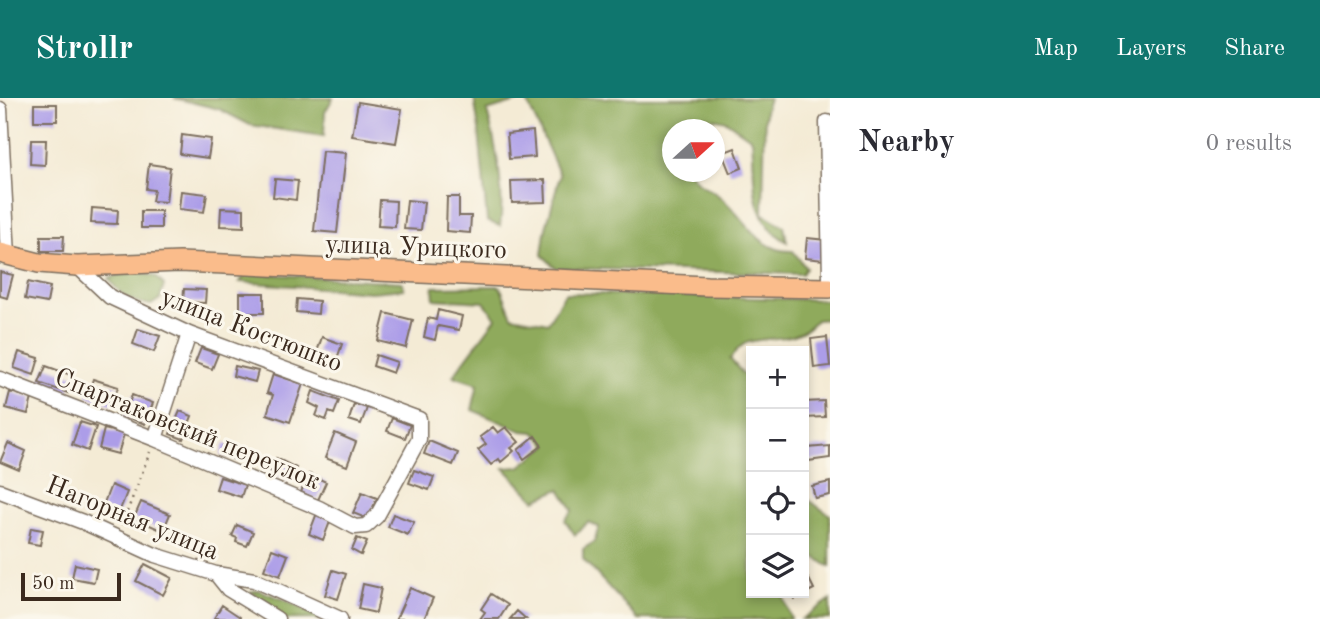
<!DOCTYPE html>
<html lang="en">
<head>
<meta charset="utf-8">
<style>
	body { margin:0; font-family:"Old Standard TT",serif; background:#f2f2f3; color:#2b2b33 }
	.controls { position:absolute; right:21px; bottom:21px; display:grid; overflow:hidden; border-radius:0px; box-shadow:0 4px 10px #0003 }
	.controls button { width:63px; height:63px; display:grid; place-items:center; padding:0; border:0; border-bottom:2px solid #e1e1e2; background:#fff; color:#2b2b33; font:35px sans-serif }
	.compass { position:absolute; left:662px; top:21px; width:63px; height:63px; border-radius:50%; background:#fff; box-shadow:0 4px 10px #0003; rotate:69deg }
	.scale { position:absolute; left:21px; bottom:18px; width:100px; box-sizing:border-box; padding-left:7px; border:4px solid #3b2a1e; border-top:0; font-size:19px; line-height:24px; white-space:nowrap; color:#3b2a1e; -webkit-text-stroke:5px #fbf7ec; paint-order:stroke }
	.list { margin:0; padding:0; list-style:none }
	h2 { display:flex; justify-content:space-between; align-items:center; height:91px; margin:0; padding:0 28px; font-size:30px }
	h2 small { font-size:23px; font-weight:400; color:#7c7c81 }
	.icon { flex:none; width:38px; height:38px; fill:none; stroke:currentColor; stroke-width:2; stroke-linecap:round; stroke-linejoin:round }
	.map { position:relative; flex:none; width:830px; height:521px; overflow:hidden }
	header { display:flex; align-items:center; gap:42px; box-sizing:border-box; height:98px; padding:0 35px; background:#0f766e; color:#fff }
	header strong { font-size:33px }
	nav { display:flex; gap:38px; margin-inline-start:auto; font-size:24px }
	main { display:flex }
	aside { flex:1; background:#fff }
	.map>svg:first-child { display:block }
	.forest { fill:#8faa5c; stroke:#656a3d; stroke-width:2 }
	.building { fill:#ac9de8 }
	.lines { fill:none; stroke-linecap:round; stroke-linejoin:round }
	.minor-casing { stroke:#7c6e5e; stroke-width:17 }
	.major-casing { stroke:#7c6e5e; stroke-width:22 }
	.path { stroke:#7c6e5e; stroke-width:2.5; stroke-dasharray:2 5; stroke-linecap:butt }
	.minor { stroke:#fff; stroke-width:14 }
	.major { stroke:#fabc8b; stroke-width:19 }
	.labels { text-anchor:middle; stroke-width:6; stroke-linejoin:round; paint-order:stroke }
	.street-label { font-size:26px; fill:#3b2a1e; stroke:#fbf7ec }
</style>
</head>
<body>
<header>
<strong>Strollr</strong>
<nav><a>Map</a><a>Layers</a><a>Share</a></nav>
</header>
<main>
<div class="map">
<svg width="830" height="521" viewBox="0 0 830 521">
	<rect width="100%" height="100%" fill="#fbf7ec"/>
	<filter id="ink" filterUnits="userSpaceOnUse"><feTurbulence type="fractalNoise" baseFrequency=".0143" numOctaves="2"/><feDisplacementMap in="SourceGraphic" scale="14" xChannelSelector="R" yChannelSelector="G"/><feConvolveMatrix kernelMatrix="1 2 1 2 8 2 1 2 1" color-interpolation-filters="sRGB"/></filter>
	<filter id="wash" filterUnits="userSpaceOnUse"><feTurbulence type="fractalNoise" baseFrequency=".00686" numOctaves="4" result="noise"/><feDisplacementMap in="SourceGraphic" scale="28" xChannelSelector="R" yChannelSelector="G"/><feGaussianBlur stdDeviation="1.57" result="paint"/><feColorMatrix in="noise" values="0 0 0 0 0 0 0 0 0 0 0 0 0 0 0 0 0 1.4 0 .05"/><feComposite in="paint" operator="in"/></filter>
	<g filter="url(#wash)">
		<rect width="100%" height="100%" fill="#f4ebd5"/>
		<!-- forest -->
		<path class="forest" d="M174 0H333L325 14 324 38 250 27 219 11Z
			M474 0H769L765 13 763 116 784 128 787 144C747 119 756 83 752 41L726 23 704 18 686 31 673 32V74H690C698 89 707 88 719 98 745 118 756 154 793 153L806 170 802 176 556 170 542 157 545 134 560 77 526 1 487 13C496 46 505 95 500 128L487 123 479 32Z
			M140 174 156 179 164 187 160 201 151 207C129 203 122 199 109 181L123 175Z
			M246 175 402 184 404 191 371 194 240 184Z
			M500 188 512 218 548 225 565 195 830 202V221L816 222C795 247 773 236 746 245 740 247 734 256 730 261L745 278 751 279V495H782L791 521H638L583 461V451L594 444 599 429 588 424 575 437 565 422 573 412 560 391 535 402 504 370 519 369 548 347 534 334 522 333 472 312 478 286 453 278 496 220 484 204 434 201 433 189Z
			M804 399 830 417V469L807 454 804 456Z
			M258 492 285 502 323 521H284L267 504 250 494Z
			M830 502V521H802Z"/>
		<g id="blocks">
			<!-- building -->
			<path class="building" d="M358 4 402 11 396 45 352 38Z
				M34 6H57V23H34Z
				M533 33 535 59 509 61 507 36Z
				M182 37 211 41 208 60 180 56Z
				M31 42H46L45 67 30 66Z
				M735 50 742 70 730 75 722 55Z
				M322 53 346 55 337 135 314 133Z
				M149 66 170 69 166 104 152 103 154 92 146 91Z
				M275 81 298 83 296 102 273 99Z
				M545 82 546 104 512 105 511 83Z
				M181 93 207 96 204 114 179 111Z
				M447 99H459V118H471L470 135 446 133Z
				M380 102 396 103 395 129 378 128Z
				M407 102 424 104 421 132 404 131Z
				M92 110 118 112 117 126 91 125Z
				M221 110 244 111V129L220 128Z
				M141 113H161V130H141Z
				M41 138H64L63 153H41Z
				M807 140 826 142 824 162 805 160Z
				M0 174 13 177 7 200 0 198Z
				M28 184 50 189 47 205 25 201Z
				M184 191 206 192 205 205 183 204Z
				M240 195H264V215H240Z
				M297 201 319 203 318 216 296 214Z
				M438 212 462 218 459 232 438 228 435 242 424 239 428 220 436 222Z
				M385 215 413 222 406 250 378 243Z
				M138 231 160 238 154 254 133 246Z
				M322 239 342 246 337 261 317 254Z
				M827 239 830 268 814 270 811 241Z
				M201 250 218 256 212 271 195 265Z
				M19 254 39 260 34 277 14 270Z
				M376 257 397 264 393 275 373 268Z
				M46 268 74 278 68 295 39 285Z
				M235 268 258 273 255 284 233 278Z
				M273 276 303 286 290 324 267 316 273 297 267 295Z
				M93 281 118 289 112 306 87 298Z
				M313 293 339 303 334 316 329 314 326 322 316 318 319 310 309 305Z
				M10 294 32 300 28 316 6 310Z
				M132 297 153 305 145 326 124 318Z
				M824 303 825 319 804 320V304Z
				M354 306 367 310 361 326 349 322Z
				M180 313 192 318 183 341 170 336Z
				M392 320 410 327 405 340 387 333Z
				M80 324 96 329 88 353 72 347Z
				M493 329 498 335 506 329 519 344 511 350 514 353 501 364 499 361 491 367 478 352 486 346 480 339Z
				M104 331 124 336 118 356 99 351Z
				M335 335 356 344 347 368 325 360Z
				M535 338 542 348 524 361 518 352Z
				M429 343 458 355 453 367 424 356Z
				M8 345 26 353 19 372 0 364Z
				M224 346 244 352 240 363 221 357Z
				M830 348V360L808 363 807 350Z
				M276 360 296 370 290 383 270 374Z
				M414 372 434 379 429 392 409 385Z
				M309 376 326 384 318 402 301 394Z
				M220 379 245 387 241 399 216 391Z
				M830 384V397L815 400 812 388Z
				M111 387 127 394 118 417 102 410Z
				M362 394 377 400 368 421 353 415Z
				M141 404 170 416 163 433 134 420Z
				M317 415 331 421 323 442 309 436Z
				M393 416 414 424 408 437 388 429Z
				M237 427 253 434 247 448 236 444 237 440 232 438Z
				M31 430 43 432 40 447 28 445Z
				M357 440 367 444 361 457 352 452Z
				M272 451 288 457 280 478 264 472Z
				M75 466 97 471 94 484 72 480Z
				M145 466 172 480 163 497 136 483Z
				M333 472 346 476 338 501 325 497Z
				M809 481 814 491 794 501 791 495H804V484Z
				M363 486 381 490 376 515 358 511Z
				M410 490 433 500 424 521H396Z
				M491 496 508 507 499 521H480L485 514 481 511Z
				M222 507 240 519 239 521 214 520Z
				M517 513 526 521H510Z"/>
		</g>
	</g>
	<g filter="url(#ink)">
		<use href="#blocks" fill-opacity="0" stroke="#7c6e5e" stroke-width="2"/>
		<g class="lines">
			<defs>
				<path id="minor" d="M0 11 8 158
					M827 24 830 180
					M0 281 155 341 319 410 355 429 366 428 377 418 419 341V321L189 236 110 199 77 168
					M155 341 189 236
					M0 393 83 424 155 457 216 476 228 491 277 521
					M216 476 254 482 340 521"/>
				<path id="major" d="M0 155 39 165 77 168 180 164 707 188 830 190"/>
			</defs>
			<!-- minor casing -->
			<use href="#minor" class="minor-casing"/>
			<!-- major casing -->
			<use href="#major" class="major-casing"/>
			<!-- path -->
			<path class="path" d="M122 427 150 354"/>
			<!-- minor -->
			<use href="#minor" class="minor"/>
			<!-- major -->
			<use href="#major" class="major"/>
		</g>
	</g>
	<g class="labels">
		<!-- street labels -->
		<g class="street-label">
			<text transform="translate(416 148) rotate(2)" y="9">улица Урицкого</text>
			<text transform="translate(252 231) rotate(21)" y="9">улица Костюшко</text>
			<text transform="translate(188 330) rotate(22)" y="9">Спартаковский переулок</text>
			<text transform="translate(133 419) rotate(22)" y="9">Нагорная улица</text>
		</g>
	</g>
</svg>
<div class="controls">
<button>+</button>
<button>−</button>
<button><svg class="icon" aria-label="locate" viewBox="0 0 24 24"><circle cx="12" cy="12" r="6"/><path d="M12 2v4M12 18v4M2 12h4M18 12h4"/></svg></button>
<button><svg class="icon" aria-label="layers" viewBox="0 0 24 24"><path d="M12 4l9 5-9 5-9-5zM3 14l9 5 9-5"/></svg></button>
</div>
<svg class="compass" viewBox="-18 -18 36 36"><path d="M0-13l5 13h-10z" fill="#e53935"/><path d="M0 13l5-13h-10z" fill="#7c7c81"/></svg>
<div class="scale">50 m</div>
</div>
<aside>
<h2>Nearby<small>0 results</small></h2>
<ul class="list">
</ul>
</aside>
</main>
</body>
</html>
